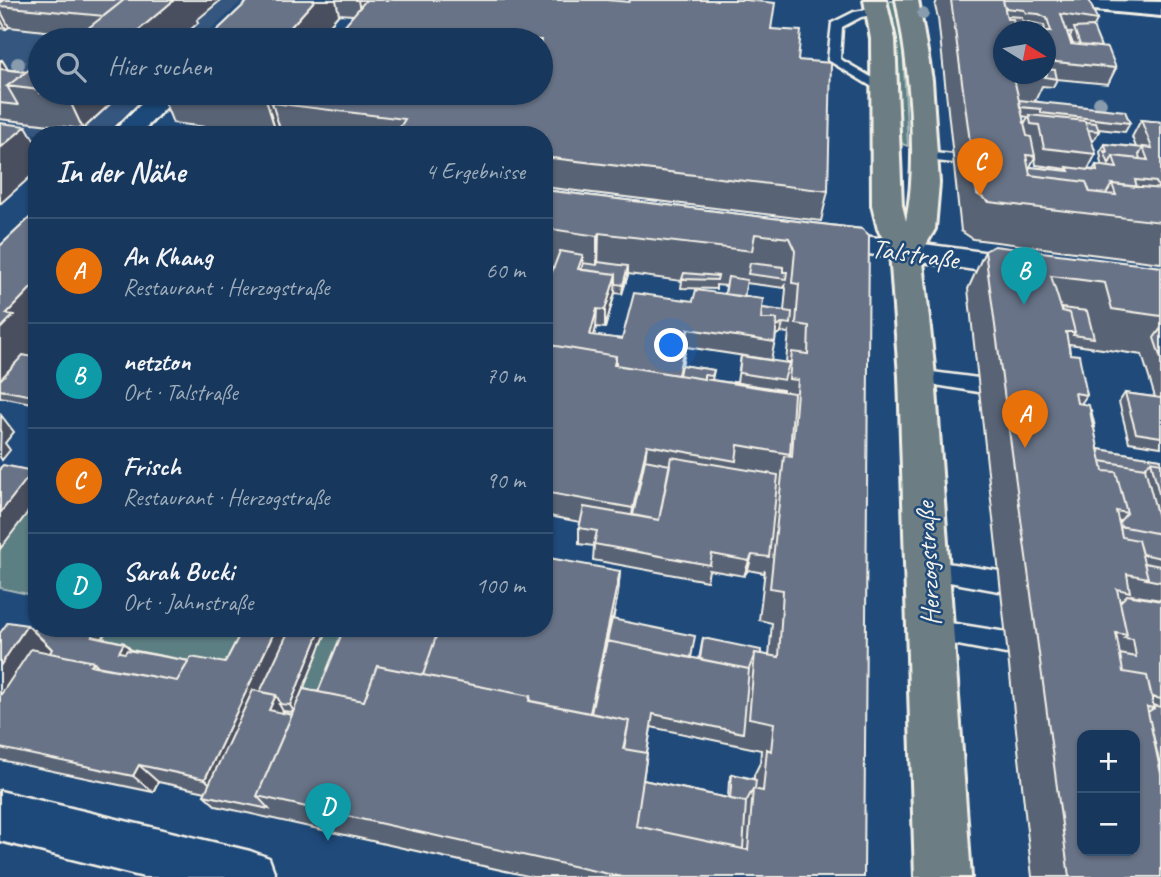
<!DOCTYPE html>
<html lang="de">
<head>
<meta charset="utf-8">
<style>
	body { margin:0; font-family:Caveat,sans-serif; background:#244365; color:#f1f3f6 }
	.controls { position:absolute; right:21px; bottom:21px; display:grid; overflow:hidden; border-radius:14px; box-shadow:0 2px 5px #0004 }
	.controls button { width:63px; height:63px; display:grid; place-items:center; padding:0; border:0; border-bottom:2px solid #365272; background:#17385c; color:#f1f3f6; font:35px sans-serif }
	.compass { position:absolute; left:993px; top:21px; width:63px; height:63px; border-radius:50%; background:#17385c; box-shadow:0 2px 5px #0004; rotate:101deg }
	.you { position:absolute; left:672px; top:346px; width:24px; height:24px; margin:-18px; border:5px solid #fff; border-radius:50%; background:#1a73e8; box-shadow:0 0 0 10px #1a73e833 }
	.badge { display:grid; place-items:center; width:46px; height:46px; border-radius:50%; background:#ffd166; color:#fff; font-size:23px; font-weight:700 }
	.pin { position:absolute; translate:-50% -58px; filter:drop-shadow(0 2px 4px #0008) }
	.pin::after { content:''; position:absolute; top:37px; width:24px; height:21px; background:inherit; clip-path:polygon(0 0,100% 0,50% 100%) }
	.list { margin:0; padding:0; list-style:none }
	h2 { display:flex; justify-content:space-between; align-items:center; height:91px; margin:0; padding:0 28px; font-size:30px }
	h2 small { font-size:23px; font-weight:400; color:#9eacbb }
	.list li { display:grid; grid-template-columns:46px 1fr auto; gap:21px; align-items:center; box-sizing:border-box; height:105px; padding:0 28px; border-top:2px solid #365272 }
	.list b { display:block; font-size:26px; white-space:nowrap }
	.list p { margin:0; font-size:23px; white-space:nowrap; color:#9eacbb }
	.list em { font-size:23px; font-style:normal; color:#9eacbb }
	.icon { flex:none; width:38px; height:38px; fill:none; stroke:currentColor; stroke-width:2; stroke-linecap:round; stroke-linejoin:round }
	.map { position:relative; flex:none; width:1161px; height:877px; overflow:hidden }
	.search { position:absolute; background:#17385c; box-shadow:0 2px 5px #0004; left:28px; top:28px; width:525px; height:77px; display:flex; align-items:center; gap:18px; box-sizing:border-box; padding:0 24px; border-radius:38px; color:#9eacbb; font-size:26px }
	.panel { position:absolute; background:#17385c; box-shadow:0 2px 5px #0004; left:28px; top:126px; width:525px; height:511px; border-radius:28px }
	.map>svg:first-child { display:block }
	.built { fill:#35567e }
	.green { fill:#5c7f84; stroke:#a8b8b6; stroke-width:2 }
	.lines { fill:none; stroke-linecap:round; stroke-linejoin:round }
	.lane-casing { stroke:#f4f1e8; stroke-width:5 }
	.street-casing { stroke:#f4f1e8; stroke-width:5 }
	.secondary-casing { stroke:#f4f1e8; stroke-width:6 }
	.primary-casing { stroke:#f4f1e8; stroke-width:6 }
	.lane { fill:#1f4a7a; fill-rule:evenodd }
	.street { fill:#1f4a7a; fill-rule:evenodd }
	.secondary { fill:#1f4a7a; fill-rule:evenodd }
	.primary { fill:#6c7e84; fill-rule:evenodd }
	.tree { fill:#889cae }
	.wall { fill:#596374; stroke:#f4f1e8; stroke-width:2; fill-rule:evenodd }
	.shaded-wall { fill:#49505e; stroke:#f4f1e8; stroke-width:2 }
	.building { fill:#687387; stroke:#f4f1e8; stroke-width:2; fill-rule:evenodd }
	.labels { text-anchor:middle; stroke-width:5; stroke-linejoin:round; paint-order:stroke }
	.street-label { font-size:28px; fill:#f4f1e8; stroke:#1f4a7a }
</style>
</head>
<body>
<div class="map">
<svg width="1161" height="877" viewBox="0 0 1161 877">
	<rect width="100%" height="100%" fill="#1f4a7a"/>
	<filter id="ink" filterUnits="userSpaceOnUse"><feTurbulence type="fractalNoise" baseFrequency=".0143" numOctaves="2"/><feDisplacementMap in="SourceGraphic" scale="14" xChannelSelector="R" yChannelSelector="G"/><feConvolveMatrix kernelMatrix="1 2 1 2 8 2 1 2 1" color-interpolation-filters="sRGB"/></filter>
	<g filter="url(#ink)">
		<!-- built -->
		<path class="built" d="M0 0H243L201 40H40V93H147L105 134 43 135 28 133 15 67 0 65Z"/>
		<!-- green -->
		<path class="green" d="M887 1H896L902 27 908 146 902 144 897 128 893 19Z
			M37 500V596L0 588V548Z
			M102 628H351L310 725 284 719 319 642 231 685 74 672Z"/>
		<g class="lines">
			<defs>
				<path id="lane" d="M878 8 884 11 882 13 861 17 842 27 840 59 888 87 890 90 884 94 828 60 832 23 854 12Z
					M923 152 954 155 961 159 954 163 918 159V153Z
					M917 370 978 378 984 380 987 385 984 390 978 392 911 381 908 376 911 371Z
					M927 560 999 571 1007 574 1010 581 1007 588 999 591 927 578 919 576 916 569 919 562Z
					M931 620 1006 632 1014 635 1018 643 1014 651 1006 654 931 640 923 637 920 630 923 623Z"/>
				<path id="street" d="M819 230 1028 258 1039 261 1043 268 1039 275 1028 278 809 245 804 239 809 233Z
					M0 791 250 851 269 858 276 877H144L0 841Z"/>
				<path id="secondary" d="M1049 0 1161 2V16L1060 7 1052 5Z
					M152 93H179L139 135H110Z"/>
				<path id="primary" d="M864 0H886L895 39 902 205 906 221C919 158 909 63 896 0H918L932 80 939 183 935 229 922 252 935 376 971 877H915L899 376 890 252 878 229 872 205 871 39Z"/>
			</defs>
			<!-- lane casing -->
			<use href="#lane" class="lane-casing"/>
			<!-- street casing -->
			<use href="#street" class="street-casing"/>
			<!-- secondary casing -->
			<use href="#secondary" class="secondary-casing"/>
			<!-- primary casing -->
			<use href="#primary" class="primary-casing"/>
			<!-- lane -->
			<use href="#lane" class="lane"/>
			<!-- street -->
			<use href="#street" class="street"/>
			<!-- secondary -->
			<use href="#secondary" class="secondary"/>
			<!-- primary -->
			<use href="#primary" class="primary"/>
		</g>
		<!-- trees -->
		<g class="tree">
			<circle cx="923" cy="14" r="6"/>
			<circle cx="18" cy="64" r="7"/>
			<circle cx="1100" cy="103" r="7"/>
		</g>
		<!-- wall -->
		<path class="wall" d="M0 0 198 20H197L198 23 80 35 9 27 6 29 0 28Z
			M249 0H606L629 2 630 0H748L798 60 828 191 821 221 544 187V135H303L281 132 278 135H270L173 123 161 93H541L353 15 339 14 317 40H207Z
			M937 0H1089L1097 20 1093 28 1101 47 1116 68 1108 84 1057 79 1053 87 1042 86 1035 101 1130 123 1125 132 1098 129 1099 131 1094 140H1091L1096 154 1088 169 1093 170 1096 165 1102 166 1100 160 1101 157 1100 152 1105 144 1136 147 1132 137 1141 120 1161 122V263L973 239 961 231 938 18 935 6ZM1004 32H1046V74H1004ZM1067 32 1072 33 1070 36 1073 44H1071ZM1022 116 1028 117 1024 124ZM1035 157 1036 165 1067 169 1066 171 1030 167Z
			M0 60H2L7 68 6 69 26 72 36 69 40 66V93H122L83 129 0 119Z
			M544 190 862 229 864 877H532L216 806 204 795 206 792 158 782 153 792 0 760V633L34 631 37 628H108L102 638 124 643 131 650 189 661 225 663 243 628H284L287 634 290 628H321L325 635 303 689 318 692 620 571 618 593 613 620 691 658 699 659 703 638 769 656 772 623 759 620 765 570 764 573 748 570 744 576 709 570 707 581 593 560 594 546 579 544V528L580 522 544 515V293L554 267 544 266ZM628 274 682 281 681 288 716 289V285L726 286 725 294 693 301 622 339 594 336 596 327 605 328 615 293 622 294ZM746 283 784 288 785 285 786 289 784 311 762 308 744 297ZM781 332 788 333 789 332 786 362H789V364L741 356 737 382 733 383 712 380 714 370 682 365 686 347 771 360 776 335ZM283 711 293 712 292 715 283 713ZM651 727 761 750 760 763 754 775V779L732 774 729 781 728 798 643 780Z
			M37 211V346L35 347V357L37 358V404L0 397V246Z
			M985 251 1161 267V447L1129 442 1119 402 1125 393 1155 397 1142 355 1069 344 1070 354 1087 395 1081 404 1095 427 1094 429 1098 449 1161 459V600L1131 595 1130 596 1161 601V877H1032L968 289Z"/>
		<!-- shaded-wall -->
		<path class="shaded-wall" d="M174 0H221L197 20 198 23 179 40H127Z
			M315 0H336L339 14 317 40H279Z
			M358 0H374L361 16Z
			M0 10 9 27 6 29 0 18Z
			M2 60 7 68 0 73V62Z
			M66 93H122L83 129Z
			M264 93H299L272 103 281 132 278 135H277Z
			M26 126 37 145V171L0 204V148Z
			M599 233 598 271 597 274V236Z
			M583 255V272L578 269Z
			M628 266V275L622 294 623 285Z
			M616 274 615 292 605 328V310Z
			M32 287 37 294V346L35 347 37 349V355L5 391 0 390V329L6 314Z
			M597 309 596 327 590 352V335Z
			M783 323 781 332 771 338 773 329Z
			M688 329 686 347 676 390 677 382Z
			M37 391V402L33 396Z
			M1 415 14 432 5 443 10 450 2 460 0 457Z
			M647 445 644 469 631 523 633 508Z
			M33 471 37 476V500L0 549V513Z
			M752 555 748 570 744 576 749 561Z
			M620 571 618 593 606 653 588 723Z
			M27 625 60 657 0 748V666Z
			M97 628H108L99 644 92 636Z
			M276 628H284L291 641 221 795 205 779Z
			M321 628 325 635 294 712 290 705Z
			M124 643 131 650 126 659 119 652Z
			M276 695 282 704H279L283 711 278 723 269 710Z
			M139 765 158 782 153 792 133 776Z"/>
		<!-- building -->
		<path class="building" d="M5 0H124L104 16 0 6V3Z
			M124 0H174L127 40H73Z
			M249 0H315L279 40H207Z
			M366 0H606L629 2 630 0H746L775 3 771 29 801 31 798 60 831 63 828 191 544 157V135H395L405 119 272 103 281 93H541V40H332Z
			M951 0H1003L1007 19H1013L1014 25 1009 24 1010 32H1004V74H1013L1027 136 1031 137 1035 156 1026 155 1030 175 1086 182 1090 192 1116 195 1112 184 1161 189V222L989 202 977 194Z
			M1003 0H1089L1097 20 1061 14 1071 44 1108 48 1116 68 1046 61V32H1012L1014 26 1051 31 1047 18 1039 14 1026 13 1024 10 1005 8Z
			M1007 16 1021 17 1023 21 1044 25 1045 30 1014 26 1013 19H1008Z
			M1093 27 1101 47 1080 45 1074 28Z
			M40 66V90L7 86 30 69H36Z
			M0 69 26 72 7 86 18 105 0 103Z
			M1046 69 1055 70 1057 79 1045 77 1047 74Z
			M209 93H273L267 99Z
			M1019 100 1125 111 1130 123 1041 113V109L1020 107Z
			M1029 115 1085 121 1096 154 1044 148 1039 125 1031 124Z
			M1141 120 1161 122V189H1159L1156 182 1135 180 1137 187 1112 184 1106 194 1090 192 1086 182 1030 175 1029 169 1030 167 1069 171 1067 167 1097 171 1096 165 1117 168 1113 156 1148 160 1143 147 1152 148Z
			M1085 122 1096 123 1099 131 1088 130Z
			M0 123 26 126 0 148Z
			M1105 144 1143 148 1139 155 1140 159 1113 156 1109 164 1104 151 1107 152Z
			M544 190 862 229 869 235 864 877H622L257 796 303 689 364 701 377 666 530 696 529 701 629 721 623 749 647 753 636 826 748 850 753 789 763 791 767 749 771 751 774 723 749 718 755 653 779 657 783 590 770 588 784 456 792 457 793 441 798 380 789 379 792 352 808 354 809 326 796 324 799 284 792 283 795 251 789 238 755 234 752 251 599 233 597 236 544 228Z
			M37 211V287H32L6 314 14 315 0 329V246Z
			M994 246 1161 267V316L1112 309 1105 283 1051 276 1062 311 1070 313 1075 332H1066L1070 354 1079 355 1087 395 1075 393 1077 403 1089 405 1103 471 1116 472 1127 513 1116 511 1122 537 1138 540 1148 578 1127 574 1130 592 1117 589 1127 635 1116 633 1123 672 1147 676 1154 708 1147 707 1161 774V877H1069L985 251ZM1082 735H1135V851H1082Z
			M560 251 583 255 578 269 616 274 605 310 597 309 590 335 622 339 634 293 693 301 696 290 763 299 761 319H777L775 342 688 329 678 375 616 365V356L544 344V293Z
			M598 262 628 266 623 285 616 284V274L581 270 583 263 597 265Z
			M750 263 783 267V272H787L786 279 748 274Z
			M684 273 718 276 717 280 682 279Z
			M728 277 747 280 744 297 725 294Z
			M762 308 792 312 791 324 783 323 777 327V319H761Z
			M1061 308 1087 311 1094 338 1073 335 1075 332 1070 313 1062 311Z
			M1161 328V359L1154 338Z
			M544 344 616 356 614 365 794 393 790 454 738 445 736 461 647 445 633 508 544 492Z
			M23 355 37 358V391L33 396 0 390V380Z
			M741 356 788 363 789 364 784 380 739 373Z
			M681 365 714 370 712 376 704 375V379L679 375Z
			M733 382 783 390V391L733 383Z
			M1125 393 1161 398V437L1136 433Z
			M1090 410H1091L1095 427H1093Z
			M1098 449 1161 459V463L1151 461 1145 468 1101 461Z
			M671 457 778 475 769 557 752 555 749 561 712 554 710 565 594 544 597 531 579 528 584 507 659 520Z
			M645 460 670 465 659 520 633 515Z
			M1101 461 1145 468 1158 518 1161 519V534L1120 526 1119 522 1127 513 1116 472 1103 471Z
			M1151 461 1161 463V502Z
			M3 465 33 471 0 513V468Z
			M1120 526 1161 534V558L1142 554 1138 540 1122 537Z
			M544 557 620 571 590 713 531 701 530 696 423 675 439 628H544Z
			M1144 563 1161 566V582L1146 579 1148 578Z
			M1127 595 1161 601V699L1152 697 1147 676 1123 672 1120 654 1136 657 1133 639 1124 638 1127 635 1120 602Z
			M612 619 695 636 691 658 607 641Z
			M8 622 27 625 0 666V633Z
			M37 627V628H97L92 636 124 643 119 652 125 653 127 650 189 661 177 681 99 667 94 662 50 653 52 649 34 631Z
			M243 628H276L205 779 139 765 133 776 0 748V696L31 649 94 662 91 665 177 681 191 657 225 663Z
			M290 628H321L290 705 279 704 280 702 276 695 260 692Z
			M344 628H439L423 675 377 666 364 701 318 692Z
			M703 638 761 650V654L755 653 749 669 700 659Z
			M607 641 749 669 743 733 653 714 647 753 624 749 629 721 591 713Z
			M253 690 276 695 269 710 292 715 257 796 269 809 204 795Z
			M1153 705 1161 707V770L1148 712 1154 708Z
			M732 774 756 780 755 789H753L746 802 730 799Z
			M643 780 746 802 743 849 636 826Z"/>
	</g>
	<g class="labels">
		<!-- street labels -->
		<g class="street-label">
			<text transform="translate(915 253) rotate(8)" y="10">Talstraße</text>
			<text transform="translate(927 564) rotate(-93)" y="10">Herzogstraße</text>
		</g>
	</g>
</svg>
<div class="controls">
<button>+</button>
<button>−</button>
</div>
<svg class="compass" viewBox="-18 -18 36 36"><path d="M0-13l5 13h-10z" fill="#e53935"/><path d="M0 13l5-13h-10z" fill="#9eacbb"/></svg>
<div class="you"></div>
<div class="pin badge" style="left:1025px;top:448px;background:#e8710a">A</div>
<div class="pin badge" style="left:1024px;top:305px;background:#0f9aa8">B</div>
<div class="pin badge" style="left:980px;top:196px;background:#e8710a">C</div>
<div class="pin badge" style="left:328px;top:841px;background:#0f9aa8">D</div>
<div class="search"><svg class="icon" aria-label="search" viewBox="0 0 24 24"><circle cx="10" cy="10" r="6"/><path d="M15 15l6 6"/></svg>Hier suchen</div>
<section class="panel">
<h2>In der Nähe<small>4 Ergebnisse</small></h2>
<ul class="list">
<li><span class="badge" style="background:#e8710a">A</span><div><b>An Khang</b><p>Restaurant · Herzogstraße</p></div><em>60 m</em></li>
<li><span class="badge" style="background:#0f9aa8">B</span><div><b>netzton</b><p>Ort · Talstraße</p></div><em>70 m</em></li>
<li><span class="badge" style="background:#e8710a">C</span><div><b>Frisch</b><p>Restaurant · Herzogstraße</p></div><em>90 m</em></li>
<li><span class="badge" style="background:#0f9aa8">D</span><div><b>Sarah Bucki</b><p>Ort · Jahnstraße</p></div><em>100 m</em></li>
</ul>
</section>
</div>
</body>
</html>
